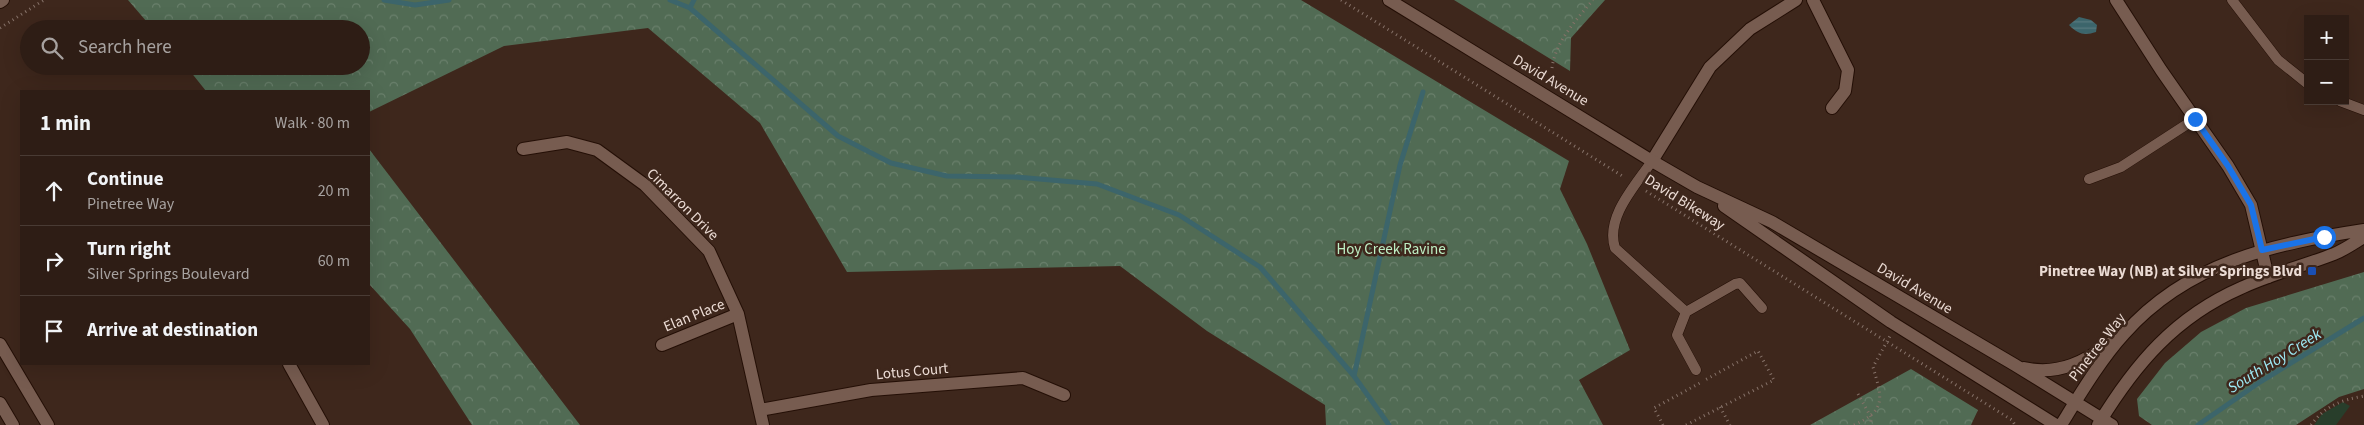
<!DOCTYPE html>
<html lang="en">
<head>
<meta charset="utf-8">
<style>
	body { margin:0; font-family:"Source Sans 3",sans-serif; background:#36261e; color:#f1f3f6 }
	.controls { position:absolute; right:15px; top:15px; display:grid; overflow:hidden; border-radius:0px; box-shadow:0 5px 20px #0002 }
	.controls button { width:45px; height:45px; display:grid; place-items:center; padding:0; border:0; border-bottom:1px solid #493b34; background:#2e1d15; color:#f1f3f6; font:25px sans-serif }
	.stop { position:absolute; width:15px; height:15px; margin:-11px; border:4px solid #1a73e8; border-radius:50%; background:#fff }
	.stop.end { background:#1a73e8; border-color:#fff; box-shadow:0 1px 5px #0008 }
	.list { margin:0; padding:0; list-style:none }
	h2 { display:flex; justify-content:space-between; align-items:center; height:65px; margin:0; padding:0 20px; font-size:21px }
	h2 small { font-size:16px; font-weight:400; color:#a7a2a0 }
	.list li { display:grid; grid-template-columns:32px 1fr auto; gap:15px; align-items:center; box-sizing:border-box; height:70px; padding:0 20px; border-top:1px solid #493b34 }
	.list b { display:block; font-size:19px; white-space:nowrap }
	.list p { margin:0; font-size:16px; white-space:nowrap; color:#a7a2a0 }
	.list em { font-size:16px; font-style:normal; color:#a7a2a0 }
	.icon { flex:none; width:28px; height:28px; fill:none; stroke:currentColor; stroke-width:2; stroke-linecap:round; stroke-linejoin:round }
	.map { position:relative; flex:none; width:2364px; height:425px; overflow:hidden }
	.search { position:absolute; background:#2e1d15; box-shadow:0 5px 20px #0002; left:20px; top:20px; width:350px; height:55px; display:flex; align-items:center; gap:12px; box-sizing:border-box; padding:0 18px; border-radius:28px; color:#a7a2a0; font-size:19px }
	.panel { position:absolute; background:#2e1d15; box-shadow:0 5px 20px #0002; left:20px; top:90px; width:350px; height:275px; border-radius:0px }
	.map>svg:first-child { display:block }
	.grass { fill:#283e2b }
	.forest { fill:url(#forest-crowns) }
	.water { fill:url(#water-rules) }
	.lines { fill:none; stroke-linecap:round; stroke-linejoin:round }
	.stream { stroke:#3c656b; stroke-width:5 }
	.service-casing { stroke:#240f06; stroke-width:11 }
	.minor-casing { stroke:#240f06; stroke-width:14 }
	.secondary-casing { stroke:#240f06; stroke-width:14 }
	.path { stroke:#87736a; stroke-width:3; stroke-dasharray:1 4; stroke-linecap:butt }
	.service { stroke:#775c50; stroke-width:10 }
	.minor { stroke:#775c50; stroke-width:12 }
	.secondary { stroke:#775c50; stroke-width:12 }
	.route { stroke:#1a73e8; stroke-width:6 }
	.transit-dot { fill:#1a4fb4; stroke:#3e271c; stroke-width:2 }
	.labels { text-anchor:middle; stroke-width:5; stroke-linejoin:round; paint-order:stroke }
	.street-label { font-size:15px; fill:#ebdbd4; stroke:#3e271c }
	.park-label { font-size:15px; fill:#beefc4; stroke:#3e271c }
	.poi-label { font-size:15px; font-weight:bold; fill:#ebdbd4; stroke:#3e271c; text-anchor:end }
	.water-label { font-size:16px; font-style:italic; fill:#9eeaf6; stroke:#3e271c }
</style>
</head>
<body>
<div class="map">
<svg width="2364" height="425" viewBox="0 0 2364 425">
	<defs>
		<pattern id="forest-crowns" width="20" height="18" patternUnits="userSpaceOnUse" patternTransform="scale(1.25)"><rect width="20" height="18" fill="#516b54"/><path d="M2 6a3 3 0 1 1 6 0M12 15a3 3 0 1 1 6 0" fill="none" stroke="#6a806c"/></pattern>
		<pattern id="water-rules" width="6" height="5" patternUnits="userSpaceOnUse" patternTransform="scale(1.25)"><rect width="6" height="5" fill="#3c656b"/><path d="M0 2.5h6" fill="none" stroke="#587a7f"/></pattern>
	</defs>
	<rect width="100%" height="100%" fill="#3e271c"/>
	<!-- grass -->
	<path class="grass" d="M2343 402 2350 406 2336 425H2314L2322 414Z"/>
	<!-- forest -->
	<path class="forest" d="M128 0H1301L1569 161 1560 189 1587 244 1630 350 1579 380 1603 425H1326L1325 405 1207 331 1120 266 847 272 760 123 648 28 504 46 369 112V91H206L186 66H361V29H153Z
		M1454 0H1605L1571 38 1570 71Z
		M369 149 580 425H472L410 329 369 284Z
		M2364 272V389L2339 397 2296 425H2152L2139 416 2137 399 2165 363 2201 332 2246 308Z
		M1911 369 1978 410 1971 425H1810Z"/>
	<!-- water -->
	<path class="water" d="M2079 17 2091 20 2097 25 2096 32C2084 36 2078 34 2069 25Z"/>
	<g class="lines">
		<!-- stream -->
		<path class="stream" d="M384 0 415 5 449 0
			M670 0 690 8 838 136 891 163 947 176 1016 177 1097 184 1179 215 1260 267 1354 376 1389 425
			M690 8 694 0
			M1354 376 1400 165 1423 92
			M2198 425 2260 382 2364 318"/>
		<defs>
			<path id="service" d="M2232 0 2278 60 2308 84
				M2340 101 2364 110
				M1652 161C1636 185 1605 217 1615 248L1686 312
				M2089 179 2121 167 2195 119
				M1696 370 1677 335 1686 312 1735 284 1740 283 1762 308"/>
			<path id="minor" d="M1813 0 1848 70 1845 91 1832 108
				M2116 0 2161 70 2228 166 2251 205 2268 277
				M523 149 567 142 597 150 645 185 709 251 738 314 763 425
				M1652 161 1710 67 1750 29 1796 0
				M662 345 738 314
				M289 364 323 425
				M760 410 871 390 1023 378 1064 395"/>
			<path id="secondary" d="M1389 0 1652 161 1697 187 1772 222 2015 365 2112 425
				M0 2 3 0
				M1724 206 1891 322 2056 425
				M0 344 48 425
				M2024 368C2059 376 2086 361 2114 341
				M0 403 13 425
				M2061 425C2079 396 2101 359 2124 334 2188 262 2273 244 2364 230
				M2098 425C2135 364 2175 317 2241 288 2271 274 2303 266 2334 254 2344 250 2354 243 2364 237"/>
		</defs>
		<!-- service casing -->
		<use href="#service" class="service-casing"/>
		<!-- minor casing -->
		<use href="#minor" class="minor-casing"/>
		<!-- secondary casing -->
		<use href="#secondary" class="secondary-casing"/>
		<!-- path -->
		<path class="path" d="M1341 0 1624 177
			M0 28 44 0
			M1552 68C1555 42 1577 19 1593 0
			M1646 191 2012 420 2015 425
			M1858 394 1871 417V425
			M1720 407 1730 425
			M1663 425 1654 408 1700 383
			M1686 425 1774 380 1758 351 1705 380
			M1854 425C1887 410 1882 398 1873 367L1890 336
			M2311 425C2325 406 2341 400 2364 396"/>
		<!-- service -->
		<use href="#service" class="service"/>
		<!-- minor -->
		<use href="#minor" class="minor"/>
		<!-- secondary -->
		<use href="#secondary" class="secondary"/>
	</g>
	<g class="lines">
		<!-- route -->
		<path class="route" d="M2195 119 2228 166 2251 205 2262 250 2324 237"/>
	</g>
	<!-- markers -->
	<rect class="transit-dot" x="2307" y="266" width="10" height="10" rx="2.5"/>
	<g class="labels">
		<!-- street labels -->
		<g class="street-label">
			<text transform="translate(1551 80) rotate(31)" y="5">David Avenue</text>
			<text transform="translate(1685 202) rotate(32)" y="5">David Bikeway</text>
			<text transform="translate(683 204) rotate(45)" y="5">Cimarron Drive</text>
			<text transform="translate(1915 288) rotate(31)" y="5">David Avenue</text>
			<text transform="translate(694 315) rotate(-22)" y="5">Elan Place</text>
			<text transform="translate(2097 347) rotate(-52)" y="5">Pinetree Way</text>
			<text transform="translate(912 371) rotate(-5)" y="5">Lotus Court</text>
		</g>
		<!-- park labels -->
		<g class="park-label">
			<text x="1391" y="254">Hoy Creek Ravine</text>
		</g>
		<!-- poi labels -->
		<g class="poi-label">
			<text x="2302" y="276">Pinetree Way (NB) at Silver Springs Blvd</text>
		</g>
		<!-- water labels -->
		<g class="water-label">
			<text transform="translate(2274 360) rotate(-32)" y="6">South Hoy Creek</text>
		</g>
	</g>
</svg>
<div class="controls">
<button>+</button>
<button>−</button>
</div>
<div class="stop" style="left:2324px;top:237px"></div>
<div class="stop end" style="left:2195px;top:119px"></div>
<div class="search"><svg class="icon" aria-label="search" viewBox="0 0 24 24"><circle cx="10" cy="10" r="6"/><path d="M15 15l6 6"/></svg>Search here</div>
<section class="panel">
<h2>1 min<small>Walk · 80 m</small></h2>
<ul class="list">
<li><svg class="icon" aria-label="ahead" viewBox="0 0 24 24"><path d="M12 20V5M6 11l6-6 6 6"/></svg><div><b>Continue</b><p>Pinetree Way</p></div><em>20 m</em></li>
<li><svg class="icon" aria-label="right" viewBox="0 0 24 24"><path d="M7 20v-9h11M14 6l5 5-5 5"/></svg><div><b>Turn right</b><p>Silver Springs Boulevard</p></div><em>60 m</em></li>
<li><svg class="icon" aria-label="arrive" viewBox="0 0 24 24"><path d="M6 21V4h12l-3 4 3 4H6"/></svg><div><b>Arrive at destination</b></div></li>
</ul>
</section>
</div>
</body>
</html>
